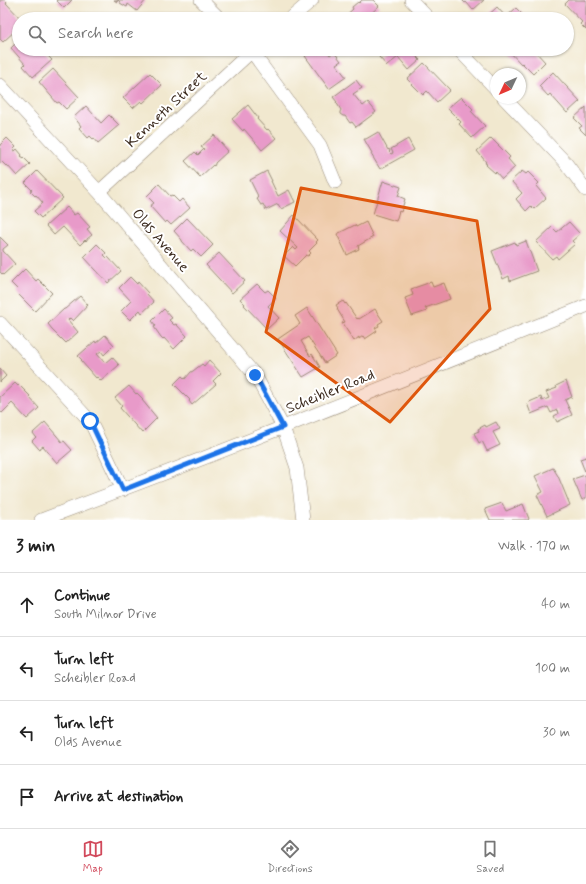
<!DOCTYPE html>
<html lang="en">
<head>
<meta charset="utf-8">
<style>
	body { margin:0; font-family:Mynerve,sans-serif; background:#f6f6f6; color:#222 }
	.compass { position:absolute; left:490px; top:68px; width:36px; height:36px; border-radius:50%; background:#fff; box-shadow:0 1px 3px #0004; rotate:226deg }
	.stop { position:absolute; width:12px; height:12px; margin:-9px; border:3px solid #1a73e8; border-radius:50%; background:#fff }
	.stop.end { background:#1a73e8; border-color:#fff; box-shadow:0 1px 4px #0008 }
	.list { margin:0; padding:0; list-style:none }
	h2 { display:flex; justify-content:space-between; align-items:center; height:52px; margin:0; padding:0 16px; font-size:17px }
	h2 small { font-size:13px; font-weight:400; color:#767676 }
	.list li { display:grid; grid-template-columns:26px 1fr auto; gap:12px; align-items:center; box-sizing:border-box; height:64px; padding:0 16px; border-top:1px solid #e0e0e0 }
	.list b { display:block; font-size:15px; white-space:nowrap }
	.list p { margin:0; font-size:13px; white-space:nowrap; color:#767676 }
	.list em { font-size:13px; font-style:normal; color:#767676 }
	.icon { flex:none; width:22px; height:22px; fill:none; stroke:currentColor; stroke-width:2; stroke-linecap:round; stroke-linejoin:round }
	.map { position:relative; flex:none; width:586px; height:520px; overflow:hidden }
	.search { position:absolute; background:#fff; box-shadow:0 1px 3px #0004; left:12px; right:12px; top:12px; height:44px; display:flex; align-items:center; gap:10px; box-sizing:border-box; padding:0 14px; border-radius:22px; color:#767676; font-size:15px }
	.sheet { height:308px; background:#fff }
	nav { display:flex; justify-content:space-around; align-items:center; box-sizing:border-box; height:56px; border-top:1px solid #e0e0e0; background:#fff; font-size:11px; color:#767676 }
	nav a { display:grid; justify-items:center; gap:2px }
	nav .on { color:#d1495b }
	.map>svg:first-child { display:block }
	.building { fill:#e89ac9 }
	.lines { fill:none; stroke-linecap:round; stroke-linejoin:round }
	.street-casing { stroke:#968976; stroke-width:14 }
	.street { stroke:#fff; stroke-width:13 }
	.route { stroke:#1a73e8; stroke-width:5 }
	.marked { fill:#df570d; fill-opacity:0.2; stroke:#df570d; stroke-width:3; stroke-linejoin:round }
	.labels { text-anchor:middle; stroke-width:4; stroke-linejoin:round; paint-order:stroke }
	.street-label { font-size:15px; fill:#3b2a1e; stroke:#fff }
</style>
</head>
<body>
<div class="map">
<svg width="586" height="520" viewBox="0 0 586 520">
	<rect width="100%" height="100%" fill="#fff"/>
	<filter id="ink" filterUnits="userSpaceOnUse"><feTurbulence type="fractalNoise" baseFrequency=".025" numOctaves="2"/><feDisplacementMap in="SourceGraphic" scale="8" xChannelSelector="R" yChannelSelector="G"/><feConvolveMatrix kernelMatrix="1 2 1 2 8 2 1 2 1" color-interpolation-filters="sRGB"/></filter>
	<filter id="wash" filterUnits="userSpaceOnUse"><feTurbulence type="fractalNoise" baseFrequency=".012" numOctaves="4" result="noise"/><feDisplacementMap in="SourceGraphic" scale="16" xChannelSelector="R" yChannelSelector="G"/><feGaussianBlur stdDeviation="0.9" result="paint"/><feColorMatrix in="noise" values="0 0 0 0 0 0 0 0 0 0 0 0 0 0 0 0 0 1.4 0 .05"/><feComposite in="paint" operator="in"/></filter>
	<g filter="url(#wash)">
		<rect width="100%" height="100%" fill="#f1e8cf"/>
		<g id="blocks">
			<!-- building -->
			<path class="building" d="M0 0H5L7 2 6 3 21 19H19V21L15 25 18 28 3 42 0 39Z
				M56 0H72L64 8Z
				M114 0H146L137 11 128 4 127 7 120 3V2L118 0 117 2Z
				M362 0H373L379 6 365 19H348L345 16 353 9 352 7 358 2 359 3Z
				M462 0H484L473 10 466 2 465 3Z
				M569 0H586V30L580 24 582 22 565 4Z
				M497 7 506 17 516 8 525 17 522 19H484Z
				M171 13 176 19H165Z
				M19 40V49H41L52 60 33 77 23 66 25 64 11 48Z
				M179 49H191L185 55Z
				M314 49H325L330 55 334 52 341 61 336 64 346 77 329 89 305 56Z
				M387 49H417L415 52 418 54 416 56 420 60 409 70 398 57 387 66 379 57Z
				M509 49H537L535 51 545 62 533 74 522 63 521 64 508 50Z
				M424 63 450 90 437 102 427 91 423 95 407 79Z
				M53 69 79 97 66 109 59 102 57 103 39 82Z
				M553 72 580 101 567 113 550 94 548 96 539 86Z
				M150 73 162 85 143 103 141 101 133 108 123 98Z
				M356 80 362 88 353 94 363 106 368 102 376 112 356 127 352 122 350 123 345 116H343L340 114V112L341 110 336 102H337L333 97Z
				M461 97 473 109 471 111 485 126 472 138 459 124 461 122 448 109 450 106Z
				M248 105 258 118 257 119 267 130 268 129 276 138 262 150 244 129 243 131 232 119Z
				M86 106 101 123 109 115 119 125 98 143 94 138 93 139 90 136 88 138 79 128 81 126 74 117Z
				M586 107V135L579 128 582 126 574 118Z
				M378 132 388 150 389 149 390 151 389 152 391 154 393 153 391 149 408 139 414 150 380 169 371 154 372 153 364 139H366Z
				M214 135 228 151 215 163V164L214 166 213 165 200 177 185 161 195 152 198 155 204 149 201 147Z
				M7 138 16 147 13 150 15 151 17 149 22 155 21 156 22 157H23L30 164 17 176 7 165 6 166 2 162 0 164V145Z
				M491 138 510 157 508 159 515 167 502 179 496 172 495 173 486 165 487 164 485 163 486 162 477 151Z
				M37 171 63 198 41 218 34 211 43 203 36 195 35 196 30 191 32 190 25 183Z
				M267 171 272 181H271L278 196 289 190 295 202 281 209 278 204 266 210 263 204 261 205 257 199H258L257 196H258L250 180Z
				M522 171 526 174 528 172 539 183 536 186 546 198 534 209 531 206 526 211 516 199 522 193 511 181Z
				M383 181 401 187 398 196 405 199 401 212 399 211 396 221 373 214Z
				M159 184 170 196 172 195 179 202 182 199 190 208 171 225 167 221 165 223 150 206 154 203 147 196Z
				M67 207 74 215 77 213 90 227 87 229 92 235 87 239V240L86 241 85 240 80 245 63 227 54 235 46 226Z
				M294 215 318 240 316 242 317 243 309 251 311 253 308 256 306 255 295 266 284 256 293 247 296 250 298 248 280 231Z
				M187 218 213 245 201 257 193 249 191 251 182 241V240L174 231Z
				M366 222 373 237 358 246 359 249 347 255 337 234 355 225 356 227Z
				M569 222 580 234 572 241 575 244 558 259 556 256 552 259 536 242 552 227 557 232Z
				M0 237 8 245 3 249V251L15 264 3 275 0 272Z
				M526 241 537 271 510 281 509 276 503 279 492 251 515 242 516 245Z
				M97 244 106 253 104 255 107 258 108 257 121 271 108 283 84 257Z
				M219 253 245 281 232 293 206 265Z
				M25 269 36 281 38 279 52 293 35 311 16 292 18 290 11 283Z
				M130 277 137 284 138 282 148 293 147 294 154 302 142 313 140 310 130 320 121 311 131 301 119 288Z
				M431 282 433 287 444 283 450 299 425 308 427 311 412 316 405 298 413 295 411 289Z
				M257 284 265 292 268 290 276 298 268 306 279 318 267 329 244 305 245 304 240 299Z
				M80 296 88 305 73 321 70 318 68 320 78 332 66 343 61 338V339L52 330V329L48 324 64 309H65Z
				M343 301 345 304 346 303 357 319 358 318 359 319 375 309 383 321 378 324 379 326 375 328 377 331 365 339 363 336 359 339V337L354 341 342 323 345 322 337 309 338 308 336 305Z
				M307 308 337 355 325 363 308 337 301 341 310 356 312 354 320 367 303 377 278 339 300 324 295 316Z
				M164 309 172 318 169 320 174 325 176 324 187 336 174 349 164 338 163 339 161 337 154 327 156 326 152 321Z
				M105 335 114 345 104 355 101 351 97 354 105 363 112 357 119 365 101 381 97 377 96 378 81 361 82 360 78 356 95 341 96 343Z
				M209 360 221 373 213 381 216 384 192 405 189 401 190 400 174 384 182 376 185 379 191 372 193 371 202 364 204 366Z
				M0 369 6 376 0 382Z
				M566 381 572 397 565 400 572 415 557 422 554 416 558 414 557 410 551 413 548 407 531 414 527 403 541 397 542 401 549 398 546 392 557 388 556 386Z
				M15 383 18 386 19 385 30 396 29 397 39 408 27 419 12 403 2 413 0 411V397Z
				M129 386 136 394 137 393 143 399 142 400 157 418 142 433 120 408 122 406 115 398Z
				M45 422 62 442 64 441 72 450 57 463 43 446 39 449 32 441 36 437 33 433Z
				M496 422 500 429 493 432 500 445 487 451 482 441 479 443 474 433 479 431 478 429 485 425 486 427Z
				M586 457V474L580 459Z
				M553 468 558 476 570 505 547 516 537 495 543 492 535 476Z
				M585 475 586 478V498L582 500 573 479Z
				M502 503 506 511 523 504 529 519 528 520H490L485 509Z"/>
		</g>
	</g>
	<g filter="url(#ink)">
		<use href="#blocks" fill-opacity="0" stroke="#968976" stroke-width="1"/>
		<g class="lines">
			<defs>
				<path id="street" d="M201 0 220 19
					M411 0 429 19
					M290 19 312 0
					M250 49 320 145 335 182
					M458 49 496 89
					M0 85 99 192 255 375 283 427 297 468 303 520
					M504 98 565 162 586 190
					M99 192 254 49
					M0 323 90 421 123 490
					M41 520C224 452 405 379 586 306"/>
			</defs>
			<!-- street casing -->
			<use href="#street" class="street-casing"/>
			<!-- street -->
			<use href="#street" class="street"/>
		</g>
	</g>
	<g class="lines" filter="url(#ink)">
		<!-- route -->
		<path class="route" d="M90 421 123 490 283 427 255 375"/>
	</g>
	<!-- marked area -->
	<path class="marked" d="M301 188 477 221 490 309 390 422 266 332Z"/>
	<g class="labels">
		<!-- street labels -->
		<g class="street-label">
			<text transform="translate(166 109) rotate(-43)" y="5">Kenneth Street</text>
			<text transform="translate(161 240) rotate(49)" y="5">Olds Avenue</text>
			<text transform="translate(330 391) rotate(-22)" y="5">Scheibler Road</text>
		</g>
	</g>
</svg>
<svg class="compass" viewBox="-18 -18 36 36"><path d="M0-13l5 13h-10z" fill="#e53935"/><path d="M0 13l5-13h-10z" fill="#767676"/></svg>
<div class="stop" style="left:90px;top:421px"></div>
<div class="stop end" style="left:255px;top:375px"></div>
<div class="search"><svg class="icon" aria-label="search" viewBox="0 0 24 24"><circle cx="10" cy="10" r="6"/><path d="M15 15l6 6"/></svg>Search here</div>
</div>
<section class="sheet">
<h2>3 min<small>Walk · 170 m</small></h2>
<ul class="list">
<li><svg class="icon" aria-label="ahead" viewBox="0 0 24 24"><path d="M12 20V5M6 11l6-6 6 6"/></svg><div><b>Continue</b><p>South Milnor Drive</p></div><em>40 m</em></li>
<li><svg class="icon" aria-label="left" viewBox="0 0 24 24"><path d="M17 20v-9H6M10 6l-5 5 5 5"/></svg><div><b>Turn left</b><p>Scheibler Road</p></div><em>100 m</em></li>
<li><svg class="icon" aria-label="left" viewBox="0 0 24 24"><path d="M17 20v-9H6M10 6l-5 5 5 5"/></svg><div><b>Turn left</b><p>Olds Avenue</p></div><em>30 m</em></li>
<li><svg class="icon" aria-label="arrive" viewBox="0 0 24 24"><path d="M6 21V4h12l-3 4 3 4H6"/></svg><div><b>Arrive at destination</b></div></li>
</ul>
</section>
<nav>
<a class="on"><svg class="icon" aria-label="map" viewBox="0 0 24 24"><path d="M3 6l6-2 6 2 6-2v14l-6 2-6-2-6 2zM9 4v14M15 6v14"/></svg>Map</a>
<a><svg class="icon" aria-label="directions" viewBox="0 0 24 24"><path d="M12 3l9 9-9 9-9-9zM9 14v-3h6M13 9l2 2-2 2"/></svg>Directions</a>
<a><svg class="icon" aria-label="saved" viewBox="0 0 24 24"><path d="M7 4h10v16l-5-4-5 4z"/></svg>Saved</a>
</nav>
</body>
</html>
